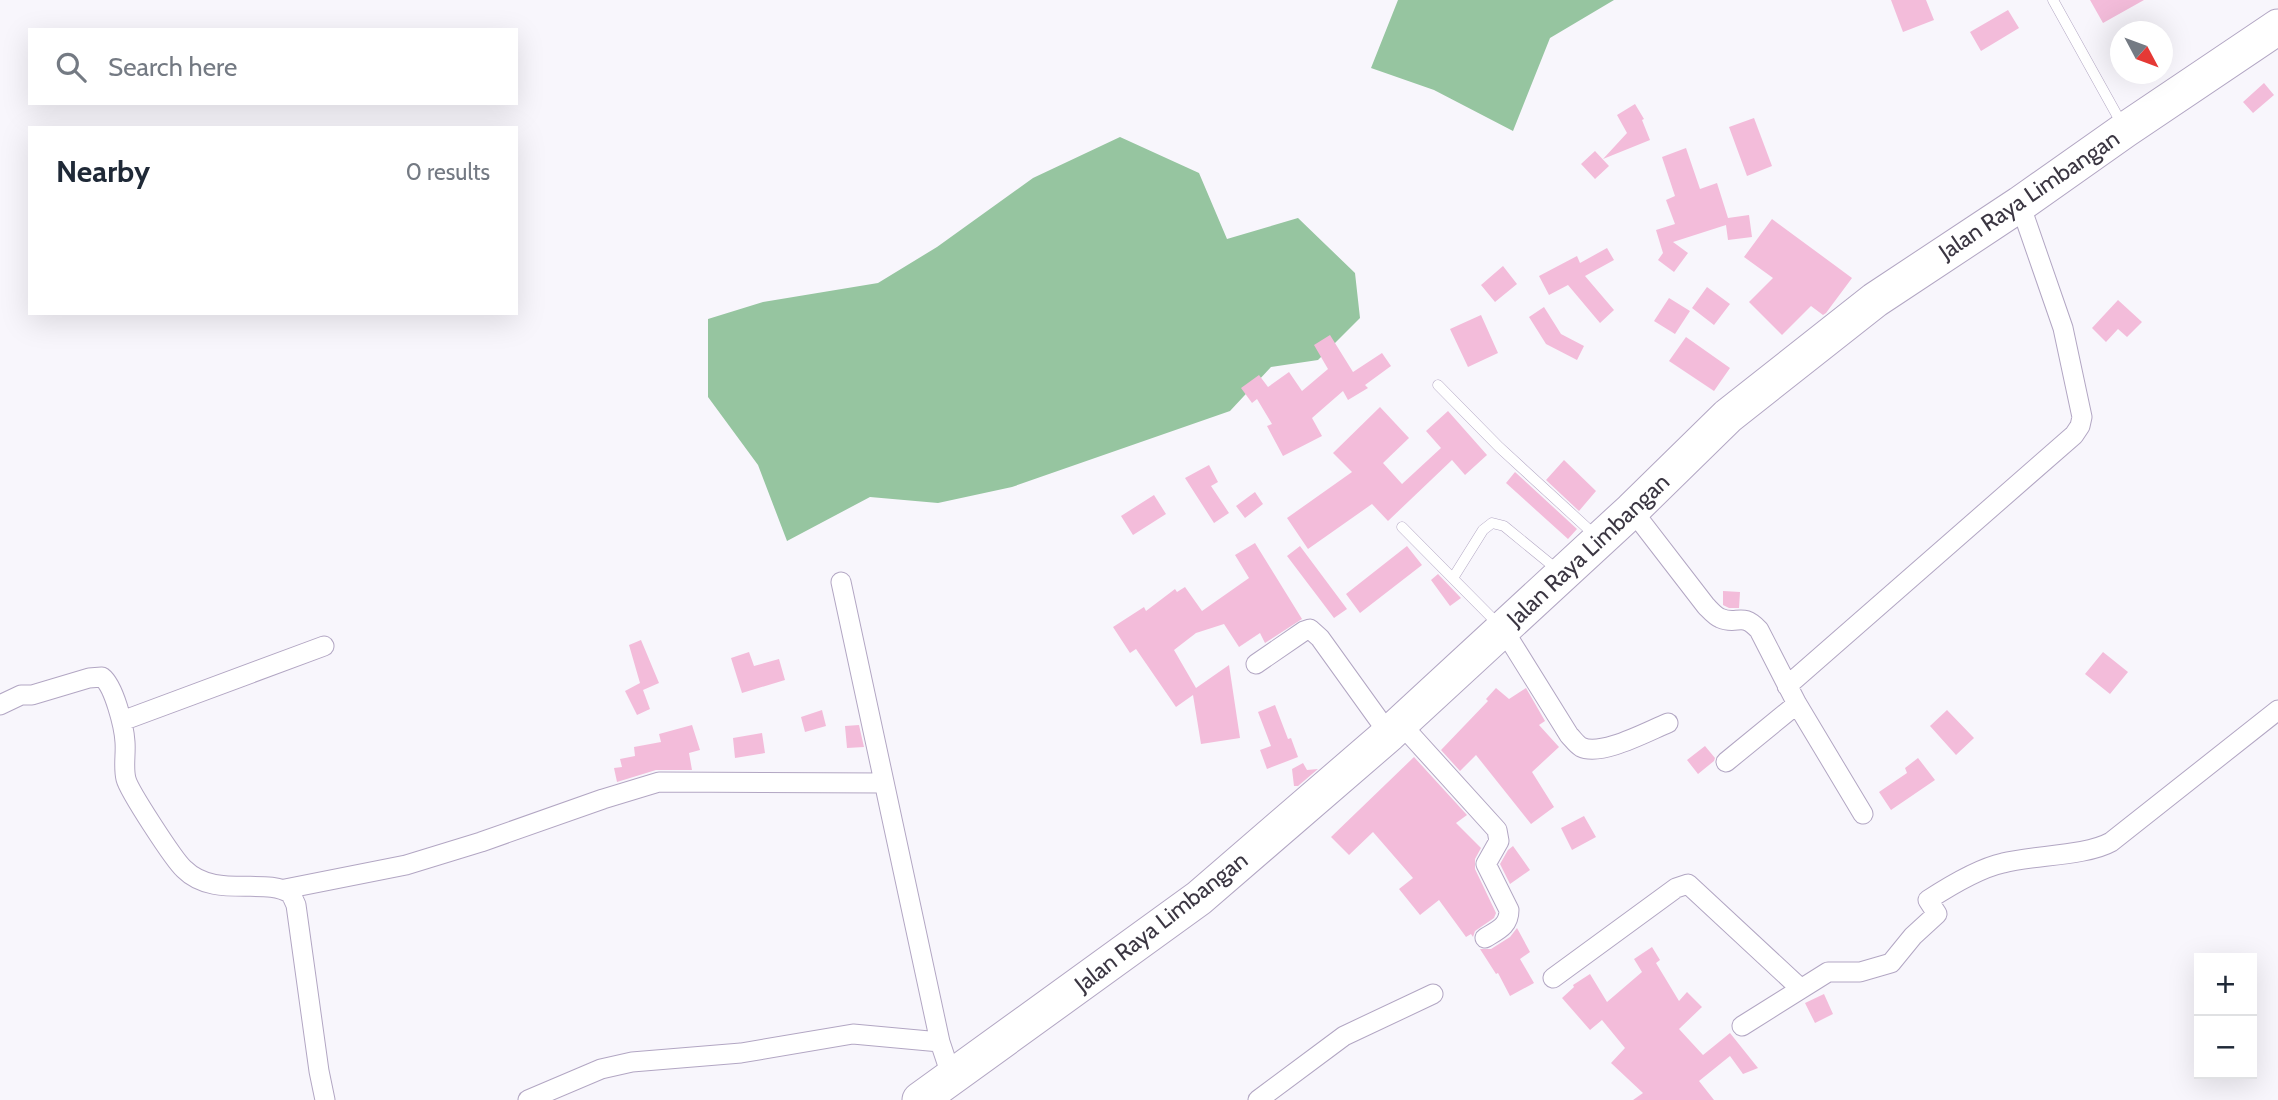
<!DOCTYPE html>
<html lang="en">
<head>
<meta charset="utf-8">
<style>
	body { margin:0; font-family:Cabin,sans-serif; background:#f2f2f3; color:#1f2937 }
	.controls { position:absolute; right:21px; bottom:21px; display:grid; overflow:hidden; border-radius:0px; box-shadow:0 7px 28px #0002 }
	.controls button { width:63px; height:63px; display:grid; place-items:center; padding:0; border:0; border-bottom:2px solid #e0e1e3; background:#fff; color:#1f2937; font:35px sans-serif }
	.compass { position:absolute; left:2110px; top:21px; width:63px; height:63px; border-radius:50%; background:#fff; box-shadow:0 7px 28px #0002; rotate:131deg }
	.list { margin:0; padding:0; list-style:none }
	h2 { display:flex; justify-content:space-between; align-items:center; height:91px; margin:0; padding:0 28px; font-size:30px }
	h2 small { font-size:23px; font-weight:400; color:#747a83 }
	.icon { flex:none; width:38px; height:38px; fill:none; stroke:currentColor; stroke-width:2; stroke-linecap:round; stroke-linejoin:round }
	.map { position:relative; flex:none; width:2278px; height:1100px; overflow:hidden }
	.search { position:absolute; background:#fff; box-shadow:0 7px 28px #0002; left:28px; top:28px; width:490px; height:77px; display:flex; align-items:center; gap:18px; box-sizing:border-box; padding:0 24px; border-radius:0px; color:#747a83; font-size:26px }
	.panel { position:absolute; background:#fff; box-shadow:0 7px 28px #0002; left:28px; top:126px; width:490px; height:189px; border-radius:0px }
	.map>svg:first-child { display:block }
	.forest { fill:#96c5a0 }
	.building { fill:#f3bcda }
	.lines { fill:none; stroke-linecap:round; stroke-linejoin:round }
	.lane-casing { stroke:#b2a6c3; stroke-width:11 }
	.street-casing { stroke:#b2a6c3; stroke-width:21 }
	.highway-casing { stroke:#b2a6c3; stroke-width:37 }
	.lane { stroke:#fff; stroke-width:10 }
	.street { stroke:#fff; stroke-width:19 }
	.highway { stroke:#fff; stroke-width:35 }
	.labels { text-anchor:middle; stroke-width:5; stroke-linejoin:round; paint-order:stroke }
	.street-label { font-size:23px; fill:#3b3642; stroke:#fff }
</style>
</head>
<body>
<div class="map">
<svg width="2278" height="1100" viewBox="0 0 2278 1100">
	<rect width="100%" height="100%" fill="#f8f6fc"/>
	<!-- forest -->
	<path class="forest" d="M1398 0H1614L1550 38 1513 131 1434 90 1371 68Z
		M1120 137 1199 173 1227 239 1298 218 1355 273 1360 318 1318 360 1271 367 1230 411 1012 487 938 503 870 497 787 541 758 465 708 397V319L763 302 878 283 937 247 1033 178Z"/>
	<!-- building -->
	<path class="building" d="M1891 0H1926L1934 20 1903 32Z
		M2090 0H2144L2103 23Z
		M2008 10 2019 28 1981 51 1970 32Z
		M2264 83 2274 95 2253 113 2243 102Z
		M1635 104 1644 119 1642 120 1650 140 1603 159 1627 133 1617 115Z
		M1754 118 1772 166 1747 176 1729 127Z
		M1686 148 1700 189 1717 183 1728 218 1749 215 1752 237 1728 240 1726 225 1673 242 1688 253 1674 272 1658 260 1663 253 1656 230 1675 224 1666 200 1675 196 1662 157Z
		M1595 151 1609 166 1595 179 1581 164Z
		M1772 219 1852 278 1826 313 1823 315 1811 306 1782 335 1749 302 1773 278 1744 257Z
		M1607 248 1614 260 1585 276 1614 310 1600 323 1568 285 1549 295 1539 276 1577 256 1580 263Z
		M1503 266 1517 284 1495 302 1481 285Z
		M1707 287 1730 304 1714 325 1692 308Z
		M1669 298 1690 311 1675 334 1654 321Z
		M2118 300 2142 322 2127 337 2118 329 2106 342 2092 328Z
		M1544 307 1561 334 1584 346 1577 360 1546 344 1529 317Z
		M1481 315 1498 353 1468 367 1450 329Z
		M1330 335 1353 372 1382 353 1391 366 1365 385 1368 388 1348 400 1343 391 1312 418 1322 436 1283 456 1267 426 1272 424 1257 399 1252 403 1241 388 1259 375 1268 387 1289 372 1302 391 1328 369 1314 345Z
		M1686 337 1730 368 1714 391 1669 361Z
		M1380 407 1409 438 1383 463 1402 484 1441 448 1426 431 1448 411 1487 455 1465 475 1452 460 1388 521 1372 504 1308 549 1287 518 1352 472 1333 453Z
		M1564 460 1596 491 1579 511 1546 480Z
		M1209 465 1218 482 1211 486 1229 513 1214 523 1185 478Z
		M1515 472 1577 529 1568 539 1506 483Z
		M1255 492 1263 504 1245 518 1236 506Z
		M1154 495 1166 514 1133 535 1121 516Z
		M1255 543 1302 619 1265 643 1260 633 1239 647 1224 624 1196 633 1174 650 1196 688 1229 665 1240 738 1201 744 1193 695 1176 707 1136 649 1130 653 1113 627 1144 607 1146 611 1175 589 1177 592 1185 587 1202 611 1249 578 1235 555Z
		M1300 546 1347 609 1334 618 1287 556Z
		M1407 546 1422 565 1360 613 1346 594Z
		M1438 574 1461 598 1450 606 1431 580Z
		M1723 591 1740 592 1739 608H1729L1723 605Z
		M641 640 659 683 643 690 650 709 637 715 625 691 640 683 629 645Z
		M749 652 754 666 779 659 785 680 742 693 731 658Z
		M2103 652 2128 672 2110 694 2085 674Z
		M1496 688 1509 699 1526 688 1545 721 1539 725 1559 747 1532 772 1554 807 1531 824 1476 755 1460 771 1441 750 1488 701 1486 699Z
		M1275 705 1288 739 1291 738 1298 757 1267 769 1260 750 1271 746 1258 712Z
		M822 710 826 726 805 732 801 717Z
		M1947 710 1974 738 1956 755 1930 726Z
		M692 725 700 750 689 753 692 770H656L617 782 614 768 622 767 620 759 635 756 634 747 661 742 659 734Z
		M859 725 864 747 847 748 845 726Z
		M762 733 765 753 735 758 733 738Z
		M1705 746 1715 758 1714 761 1698 774 1687 760Z
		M1414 757 1467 815 1456 823 1481 848 1475 859V869L1496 913 1494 918 1475 931 1473 937 1471 934 1466 937 1439 900 1420 915 1399 889 1413 878 1373 832 1349 855 1331 837Z
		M1918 758 1935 780 1891 810 1879 792 1907 773 1905 768Z
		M1303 763 1307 770 1318 769 1298 786H1294L1292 769Z
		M1584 816 1596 837 1572 850 1561 828Z
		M1513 846 1530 870 1510 884 1500 864 1508 850Z
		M1517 928 1530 952 1520 959 1534 983 1510 996 1498 973 1496 974 1480 949H1491L1510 937Z
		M1652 947 1660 960 1656 963 1679 1001 1687 992 1702 1007 1679 1029 1703 1055 1730 1033 1758 1068 1743 1074 1730 1056 1699 1081 1714 1100H1633L1643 1093 1611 1063 1625 1048 1602 1020 1590 1030 1562 998 1574 987 1573 985 1590 974 1607 1002 1642 972 1634 959Z
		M1824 994 1833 1014 1815 1023 1805 1003Z"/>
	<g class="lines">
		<defs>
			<path id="lane" d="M2053 0 2123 126
				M1438 385 1499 447 1597 537
				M1402 527 1498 624
				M1453 578 1483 530 1492 523 1504 526 1559 571"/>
			<path id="street" d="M1632 510 1706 606C1710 610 1715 616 1720 618 1738 626 1741 611 1759 630L1797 704 1863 814
				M841 582 940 1042 952 1078
				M1503 629 1569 735C1573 739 1576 744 1581 747 1601 757 1648 731 1668 723
				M1256 664 1304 631 1310 629 1320 638 1389 734
				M1787 686 2074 435 2080 426 2082 417 2063 328 2020 204
				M0 705 21 695H32L89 678 102 677C114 686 124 726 125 742 126 754 123 767 126 779 129 791 174 860 184 869 215 900 266 876 291 894L296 905 319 1071 325 1100
				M122 721 324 646
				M1400 723 1497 830 1499 841 1486 864 1509 910C1509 926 1498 930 1485 938
				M1726 762 1797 704
				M285 889 406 865 481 842 603 799 659 782 884 783
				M1553 978 1676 888 1688 884 1800 988
				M1742 1026 1828 972H1860L1891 963 1913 936 1937 914 1928 900C1948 887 1980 868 2003 863 2033 855 2086 856 2111 842L2278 710
				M528 1100 601 1069 632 1062 741 1053 853 1034 940 1042
				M1258 1100 1344 1036 1433 994"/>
			<path id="highway" d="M920 1100 1199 898 1389 734 1632 510 1728 416 1875 300 2020 204 2125 130 2278 27"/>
		</defs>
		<!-- lane casing -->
		<use href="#lane" class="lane-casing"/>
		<!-- street casing -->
		<use href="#street" class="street-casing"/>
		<!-- highway casing -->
		<use href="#highway" class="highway-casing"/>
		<!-- lane -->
		<use href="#lane" class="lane"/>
		<!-- street -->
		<use href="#street" class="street"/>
		<!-- highway -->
		<use href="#highway" class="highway"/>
	</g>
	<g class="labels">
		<!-- street labels -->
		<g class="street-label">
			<text transform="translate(2029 195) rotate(-34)" y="8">Jalan Raya Limbangan</text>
			<text transform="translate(1588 550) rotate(-43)" y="8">Jalan Raya Limbangan</text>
			<text transform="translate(1161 922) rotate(-38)" y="8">Jalan Raya Limbangan</text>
		</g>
	</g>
</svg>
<div class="controls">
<button>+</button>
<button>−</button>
</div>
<svg class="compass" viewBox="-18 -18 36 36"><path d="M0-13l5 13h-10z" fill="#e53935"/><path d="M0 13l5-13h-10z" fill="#747a83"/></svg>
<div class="search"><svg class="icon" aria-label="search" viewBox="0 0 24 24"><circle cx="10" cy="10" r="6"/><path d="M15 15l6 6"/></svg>Search here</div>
<section class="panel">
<h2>Nearby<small>0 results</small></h2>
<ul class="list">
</ul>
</section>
</div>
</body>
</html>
